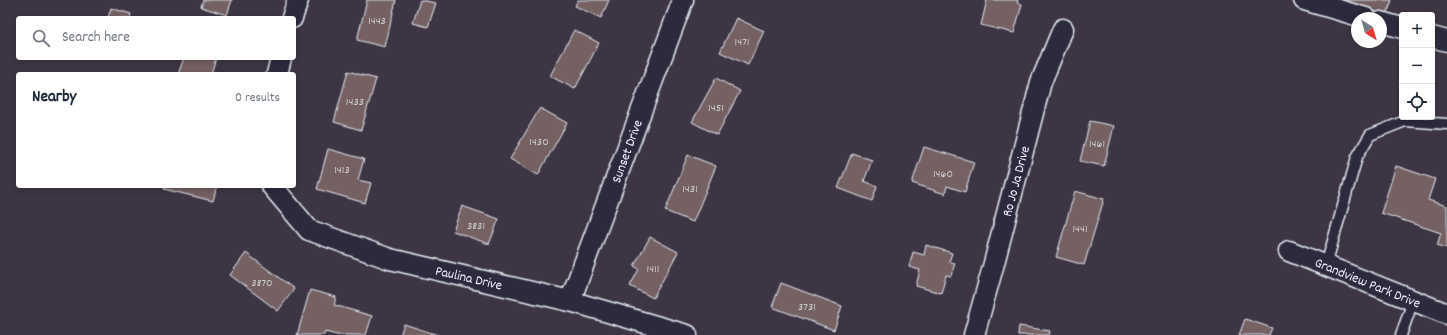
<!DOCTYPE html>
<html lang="en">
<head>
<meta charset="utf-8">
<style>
	body { margin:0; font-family:Dekko,sans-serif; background:#f2f2f3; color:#1f2937 }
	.controls { position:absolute; right:12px; top:12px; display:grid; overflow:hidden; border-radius:4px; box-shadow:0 2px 6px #0003 }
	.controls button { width:36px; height:36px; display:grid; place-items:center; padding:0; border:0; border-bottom:1px solid #e0e1e3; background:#fff; color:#1f2937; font:20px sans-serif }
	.compass { position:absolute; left:1351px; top:12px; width:36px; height:36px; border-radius:50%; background:#fff; box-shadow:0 2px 6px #0003; rotate:143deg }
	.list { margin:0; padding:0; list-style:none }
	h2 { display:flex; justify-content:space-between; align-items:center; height:52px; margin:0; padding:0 16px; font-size:17px }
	h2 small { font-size:13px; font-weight:400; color:#747a83 }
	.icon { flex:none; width:22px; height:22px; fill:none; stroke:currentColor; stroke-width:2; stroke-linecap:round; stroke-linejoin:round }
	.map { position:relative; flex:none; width:1447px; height:335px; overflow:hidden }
	.search { position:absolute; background:#fff; box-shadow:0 2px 6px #0003; left:16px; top:16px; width:280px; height:44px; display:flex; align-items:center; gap:10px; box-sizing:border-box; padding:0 14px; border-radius:4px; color:#747a83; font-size:15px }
	.panel { position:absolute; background:#fff; box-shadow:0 2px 6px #0003; left:16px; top:72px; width:280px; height:116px; border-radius:4px }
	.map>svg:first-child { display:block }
	.building { fill:#756062; stroke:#e8f1f8 }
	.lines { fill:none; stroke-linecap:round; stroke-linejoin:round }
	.lane-casing { stroke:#e8f1f8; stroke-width:13 }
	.street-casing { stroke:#e8f1f8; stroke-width:23 }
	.lane { stroke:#2f2a3d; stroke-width:10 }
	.street { stroke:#2f2a3d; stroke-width:20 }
	.labels { text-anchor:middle; stroke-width:3; stroke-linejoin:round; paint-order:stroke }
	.number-label { font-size:12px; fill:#cbcdd2 }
	.street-label { font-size:14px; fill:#e8f1f8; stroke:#2f2a3d }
</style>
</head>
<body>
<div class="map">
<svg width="1447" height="335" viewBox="0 0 1447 335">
	<rect width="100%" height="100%" fill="#3d3544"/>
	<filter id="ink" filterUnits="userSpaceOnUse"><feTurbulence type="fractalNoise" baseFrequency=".025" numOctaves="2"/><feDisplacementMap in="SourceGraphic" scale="8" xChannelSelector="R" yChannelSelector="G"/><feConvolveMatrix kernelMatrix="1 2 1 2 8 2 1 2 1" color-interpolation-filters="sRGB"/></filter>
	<g filter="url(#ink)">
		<!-- building -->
		<path class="building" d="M203 0H232L227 15 201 7Z
			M367 0H396L385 47 357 40Z
			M420 0 436 3 428 27 413 23Z
			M578 0H609L601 18 575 6Z
			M987 0H1018L1017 3 1022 4 1014 33 981 25Z
			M1336 0H1392L1387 15Z
			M111 8 131 14 130 18H108Z
			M736 18 764 31 748 65 720 52Z
			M574 30 599 43 575 89 550 76Z
			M184 58H216L211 74H178Z
			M348 71 376 79 361 130 334 122Z
			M716 78 740 91 717 135 692 122Z
			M540 108 567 123 538 175 510 159Z
			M1090 121 1114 126 1104 166 1080 161Z
			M924 147 974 162 965 192 947 186 945 194 912 183Z
			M328 149 364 159 358 180 371 183 365 203 317 189Z
			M852 153 872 160 864 181 877 186 872 201 838 188Z
			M688 155 716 166 693 222 665 211Z
			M1396 166 1435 179 1428 200 1447 206V248L1437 245 1441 233 1381 213Z
			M164 186H217L213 201 164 189Z
			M1075 191 1104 199 1084 265 1056 257Z
			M462 206 499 219 489 244 453 231Z
			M650 237 678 252 653 298 630 286 639 269 634 266Z
			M926 245 952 253 949 262 955 263 951 276 946 275 941 293 916 286 920 270 909 267 913 252 924 255Z
			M246 253 294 289 278 311 230 275Z
			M781 283 842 306 834 330 772 307Z
			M310 290 336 297 334 305 372 316 366 335H337L325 332 324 335H297Z
			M1245 319 1272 328 1269 335H1239Z
			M404 324 438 335H400Z
			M1019 326 1050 331 1049 335H1018Z"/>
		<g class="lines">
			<defs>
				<path id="lane" d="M1326 265 1357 157 1370 135 1405 121 1447 124
					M1401 335 1413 301"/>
				<path id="street" d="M1304 0 1366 18
					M292 18 298 0
					M1381 22 1402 28
					M1432 37 1447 41
					M277 74 281 58
					M272 186 309 230 390 259 570 301 687 335
					M1289 251 1447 314
					M570 301 683 0
					M974 335 993 267 1041 82 1063 29"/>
			</defs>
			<!-- lane casing -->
			<use href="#lane" class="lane-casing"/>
			<!-- street casing -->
			<use href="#street" class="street-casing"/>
			<!-- lane -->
			<use href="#lane" class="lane"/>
			<!-- street -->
			<use href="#street" class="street"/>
		</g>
	</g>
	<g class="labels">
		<!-- number labels -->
		<g class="number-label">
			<text x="377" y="24">1443</text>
			<text x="742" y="45">1471</text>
			<text x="355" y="105">1433</text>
			<text x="716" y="111">1451</text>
			<text x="539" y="145">1430</text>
			<text x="1097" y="147">1461</text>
			<text x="342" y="173">1413</text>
			<text x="943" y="177">1460</text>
			<text x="690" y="192">1431</text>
			<text x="476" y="229">3831</text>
			<text x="1080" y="232">1441</text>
			<text x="653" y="272">1411</text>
			<text x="262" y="286">3870</text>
			<text x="807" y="310">3731</text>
		</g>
		<!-- street labels -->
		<g class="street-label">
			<text transform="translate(626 151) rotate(-70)" y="5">Sunset Drive</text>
			<text transform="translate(1015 181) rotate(-75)" y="5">Ro Jo Ja Drive</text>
			<text transform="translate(469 277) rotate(13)" y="5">Paulina Drive</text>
			<text transform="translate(1368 282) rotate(22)" y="5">Grandview Park Drive</text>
		</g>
	</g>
</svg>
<div class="controls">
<button>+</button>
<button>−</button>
<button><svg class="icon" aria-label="locate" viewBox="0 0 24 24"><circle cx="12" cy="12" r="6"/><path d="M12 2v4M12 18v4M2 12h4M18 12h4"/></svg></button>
</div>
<svg class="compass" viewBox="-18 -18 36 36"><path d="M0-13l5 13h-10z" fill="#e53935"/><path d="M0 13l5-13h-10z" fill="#747a83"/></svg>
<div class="search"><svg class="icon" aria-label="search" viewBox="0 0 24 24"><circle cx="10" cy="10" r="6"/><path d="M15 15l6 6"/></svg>Search here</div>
<section class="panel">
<h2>Nearby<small>0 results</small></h2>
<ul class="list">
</ul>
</section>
</div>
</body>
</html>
